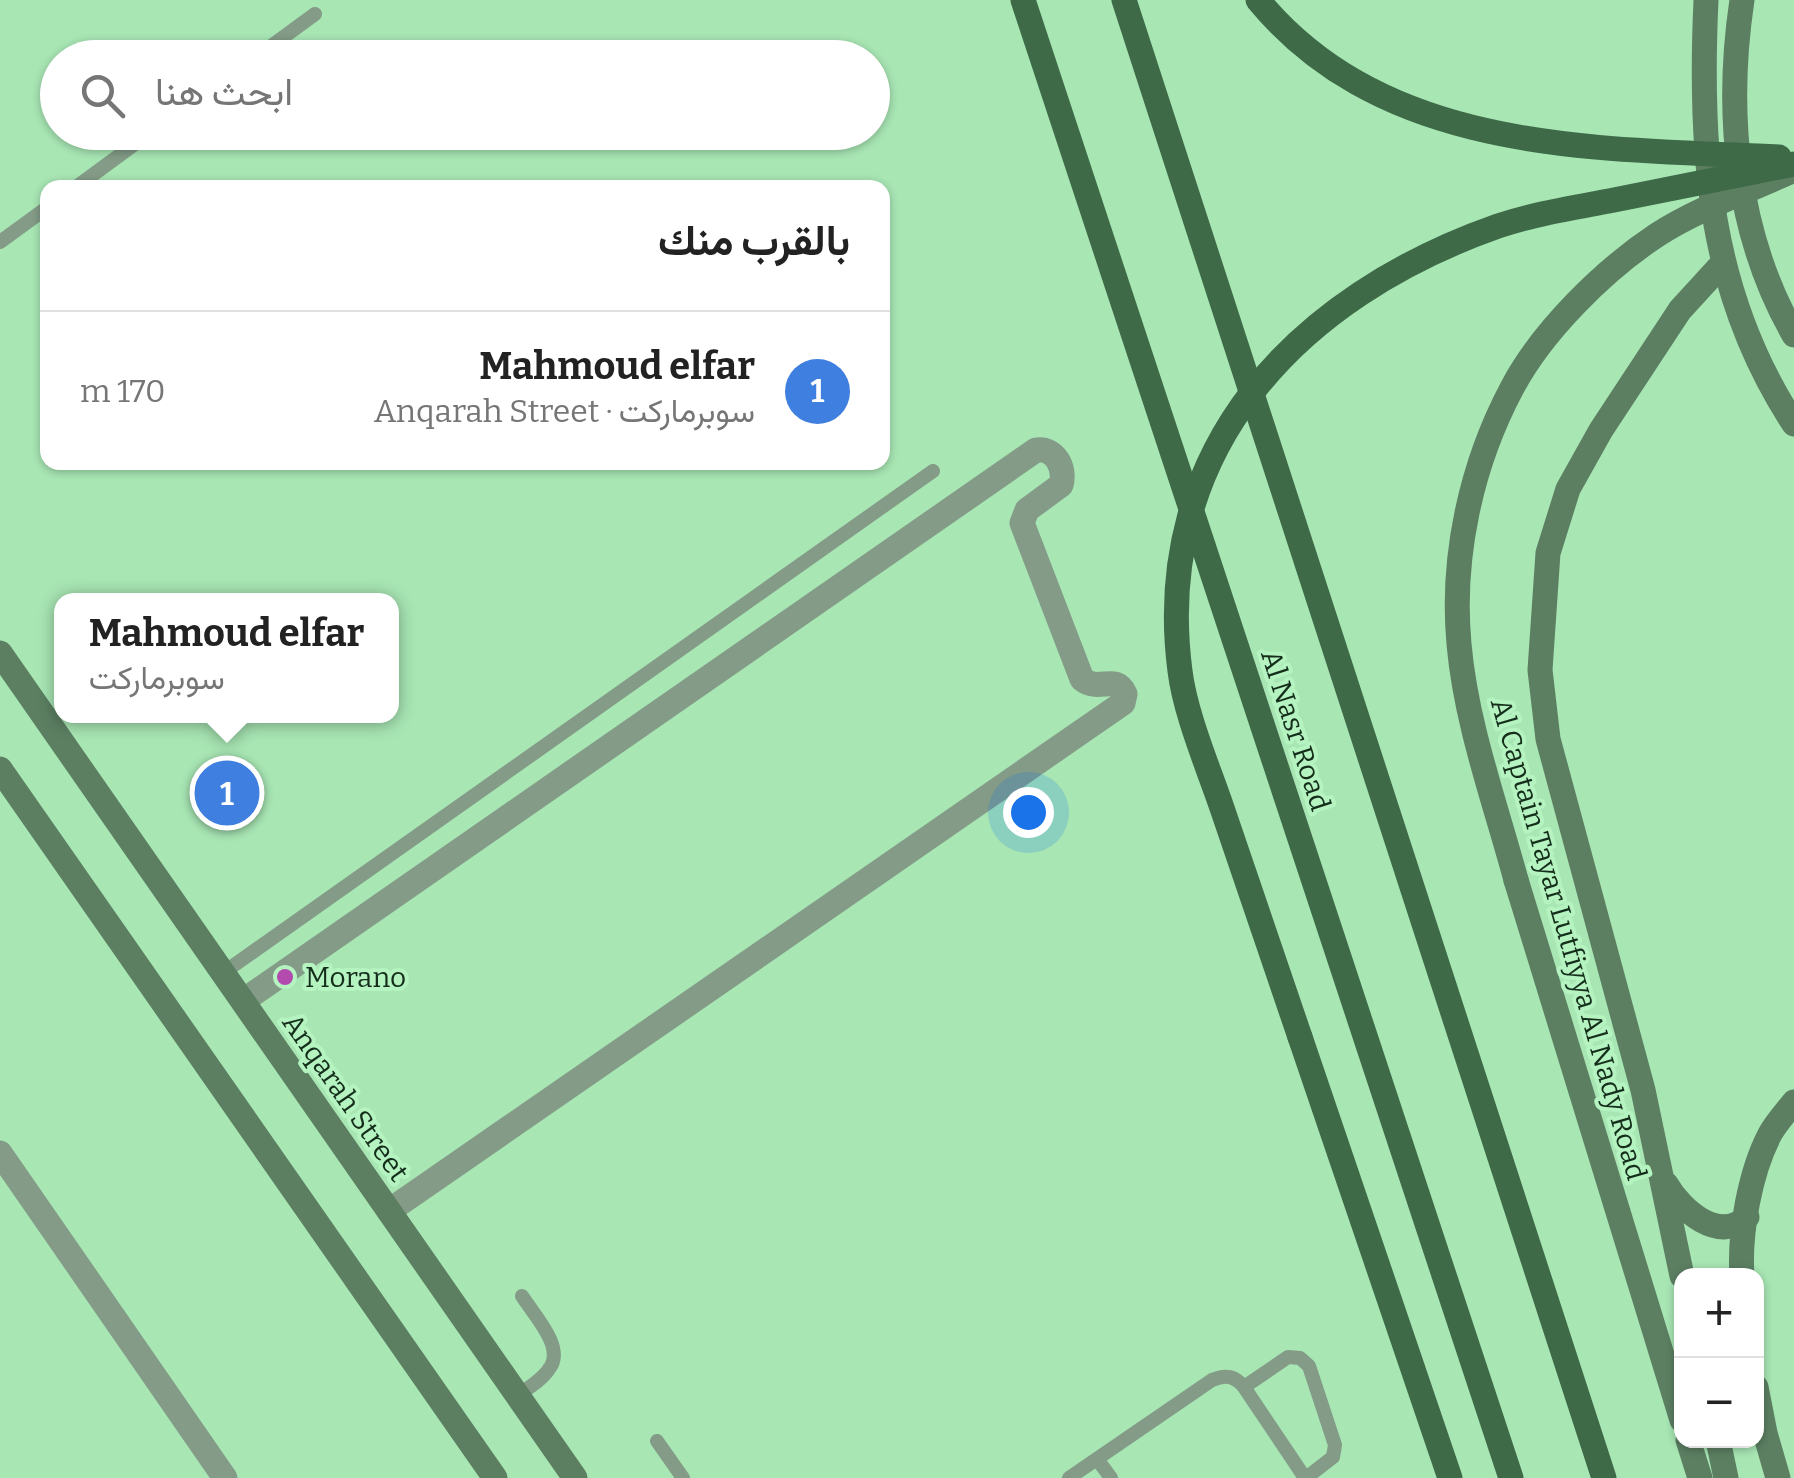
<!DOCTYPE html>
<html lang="ar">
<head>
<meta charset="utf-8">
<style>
	body { margin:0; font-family:Bitter,Vazirmatn,serif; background:#f2f2f2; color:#222; direction:rtl }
	.controls { position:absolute; right:30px; bottom:30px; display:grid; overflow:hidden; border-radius:20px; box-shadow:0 2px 8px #0004 }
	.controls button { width:90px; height:90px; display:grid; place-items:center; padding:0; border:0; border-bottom:2px solid #e0e0e0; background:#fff; color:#222; font:50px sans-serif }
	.you { position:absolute; left:1028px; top:812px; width:35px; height:35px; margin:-25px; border:8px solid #fff; border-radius:50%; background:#1a73e8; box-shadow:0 0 0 15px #1a73e833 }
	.badge { display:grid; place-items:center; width:65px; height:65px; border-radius:50%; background:#1a73e8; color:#fff; font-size:32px; font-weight:700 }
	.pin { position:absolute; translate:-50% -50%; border:5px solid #fff; box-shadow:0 2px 10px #0006 }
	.popup { position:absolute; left:54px; top:593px; width:345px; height:130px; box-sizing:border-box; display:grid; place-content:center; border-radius:20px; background:#fff; filter:drop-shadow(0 2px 8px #0005); font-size:32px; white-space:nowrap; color:#767676 }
	.popup b { font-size:38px; color:#222 }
	.popup::after { content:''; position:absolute; left:50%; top:100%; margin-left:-20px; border:20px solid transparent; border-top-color:#fff }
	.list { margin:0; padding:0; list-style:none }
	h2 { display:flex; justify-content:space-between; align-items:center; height:130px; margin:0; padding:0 40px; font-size:42px }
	h2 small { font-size:32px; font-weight:400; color:#767676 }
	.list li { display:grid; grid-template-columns:65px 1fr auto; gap:30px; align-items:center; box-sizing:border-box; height:160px; padding:0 40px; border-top:2px solid #e0e0e0 }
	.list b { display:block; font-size:38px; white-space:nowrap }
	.list p { margin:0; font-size:32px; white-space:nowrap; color:#767676 }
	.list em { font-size:32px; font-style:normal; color:#767676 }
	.icon { flex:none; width:55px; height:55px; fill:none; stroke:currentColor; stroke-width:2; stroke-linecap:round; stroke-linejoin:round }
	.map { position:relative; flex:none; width:1794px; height:1478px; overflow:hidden; direction:ltr }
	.search { position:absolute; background:#fff; box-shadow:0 2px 8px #0004; left:40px; top:40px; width:850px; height:110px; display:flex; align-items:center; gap:25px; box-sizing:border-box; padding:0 35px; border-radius:55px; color:#767676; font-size:38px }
	.panel { position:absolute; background:#fff; box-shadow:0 2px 8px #0004; left:40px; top:180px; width:850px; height:290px; border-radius:20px; direction:rtl }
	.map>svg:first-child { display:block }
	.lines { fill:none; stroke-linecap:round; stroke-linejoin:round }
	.lane { stroke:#839b87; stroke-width:14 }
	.street { stroke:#839b87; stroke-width:25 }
	.secondary { stroke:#5c7f62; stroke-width:25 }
	.primary { stroke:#3e6a48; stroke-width:25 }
	.secondary-bridge { stroke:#5c7f62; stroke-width:25 }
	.primary-bridge { stroke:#3e6a48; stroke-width:25 }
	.poi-dot { fill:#b34aad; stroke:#b5f3c1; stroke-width:4 }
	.labels { text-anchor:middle; stroke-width:8; stroke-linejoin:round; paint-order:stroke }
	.street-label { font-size:28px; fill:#152e1b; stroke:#b5f3c1 }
	.poi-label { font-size:28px; fill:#152e1b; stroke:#b5f3c1; text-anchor:start }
</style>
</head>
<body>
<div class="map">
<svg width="1794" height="1478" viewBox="0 0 1794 1478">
	<rect width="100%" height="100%" fill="#a8e6b4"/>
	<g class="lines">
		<!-- lane -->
		<path class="lane" d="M255 58 315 14
			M75 188 151 132
			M0 242 48 207
			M223 973 933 471
			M1244 1387 1288 1357 1300 1358 1309 1366 1335 1445 1333 1457 1306 1478
			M517 1396C528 1388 542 1380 549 1369 566 1348 534 1315 522 1296
			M657 1441 683 1478
			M1097 1459 1111 1478
			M1069 1478 1212 1380C1226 1374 1235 1376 1244 1387L1305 1478"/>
		<!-- street -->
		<path class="street" d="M243 1001 1036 450C1055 447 1066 468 1061 485L1027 510 1022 523 1082 679C1099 693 1116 673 1125 694L1123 703 389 1211
			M0 1153 225 1478"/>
		<!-- secondary -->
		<path class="secondary" d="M1706 0C1699 152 1708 293 1794 424
			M1742 0C1725 113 1736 234 1794 335
			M0 653 575 1478
			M0 769 495 1478
			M1516 880 1682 1420
			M1666 1184C1681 1210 1719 1244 1747 1217
			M1682 1276 1643 1090 1548 739 1540 670 1548 553 1568 489 1601 430 1680 310 1723 263
			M1742 1276C1739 1233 1750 1172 1770 1134 1776 1123 1786 1112 1794 1102
			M1756 1387 1765 1433 1778 1478
			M1688 1440 1700 1478
			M1718 1440 1726 1478"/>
		<!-- primary -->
		<path class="primary" d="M1023 0 1511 1478
			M1124 0 1604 1478
			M1300 1037 1450 1478"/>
		<!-- secondary-bridge -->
		<path class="secondary-bridge" d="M1516 880C1495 802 1466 724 1459 644 1451 557 1471 465 1512 388 1542 331 1604 270 1657 235 1699 208 1749 191 1794 170"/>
		<!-- primary-bridge -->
		<path class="primary-bridge" d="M1258 0C1386 155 1597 148 1779 157
			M1300 1037C1274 960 1248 884 1222 808 1208 767 1185 713 1180 671 1151 447 1299 296 1498 226 1534 214 1572 208 1609 201 1671 189 1732 176 1794 164"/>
	</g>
	<!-- markers -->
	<circle class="poi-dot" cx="285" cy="977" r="10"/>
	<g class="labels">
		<!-- street labels -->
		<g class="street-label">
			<text transform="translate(1296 730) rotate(72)" y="10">Al Nasr Road</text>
			<text transform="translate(1569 939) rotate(74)" y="10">Al Captain Tayar Lutfiyya Al Nady Road</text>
			<text transform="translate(346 1097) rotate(55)" y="10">Anqarah Street</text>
		</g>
		<!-- poi labels -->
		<g class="poi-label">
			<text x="305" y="987">Morano</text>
		</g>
	</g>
</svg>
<div class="controls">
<button>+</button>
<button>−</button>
</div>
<div class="you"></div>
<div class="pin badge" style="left:227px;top:793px;background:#3f7fe0">1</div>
<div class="popup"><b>Mahmoud elfar</b>سوبرماركت</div>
<div class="search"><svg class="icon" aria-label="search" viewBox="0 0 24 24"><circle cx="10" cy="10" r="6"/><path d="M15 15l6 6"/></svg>ابحث هنا</div>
<section class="panel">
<h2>بالقرب منك<small></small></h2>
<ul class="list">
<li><span class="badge" style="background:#3f7fe0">1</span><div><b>Mahmoud elfar</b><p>سوبرماركت · Anqarah Street</p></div><em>170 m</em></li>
</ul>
</section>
</div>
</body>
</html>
